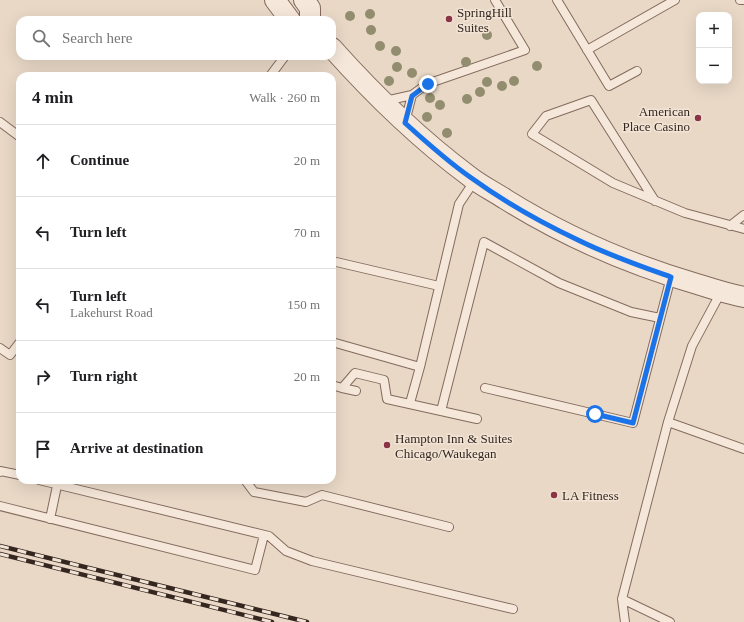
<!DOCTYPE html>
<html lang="en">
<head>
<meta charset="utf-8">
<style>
	body { margin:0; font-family:Georgia,serif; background:#f6f6f6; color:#202124 }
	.controls { position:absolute; right:12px; top:12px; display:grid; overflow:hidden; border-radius:8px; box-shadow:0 4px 16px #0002 }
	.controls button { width:36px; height:36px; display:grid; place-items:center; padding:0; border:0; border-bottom:1px solid #e0e0e0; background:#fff; color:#202124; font:20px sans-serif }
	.stop { position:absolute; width:12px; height:12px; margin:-9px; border:3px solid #1a73e8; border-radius:50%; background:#fff }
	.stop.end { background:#1a73e8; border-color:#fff; box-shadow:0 1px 4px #0008 }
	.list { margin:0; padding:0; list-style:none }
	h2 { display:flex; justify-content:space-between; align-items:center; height:52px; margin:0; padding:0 16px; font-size:17px }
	h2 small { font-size:13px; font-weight:400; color:#757577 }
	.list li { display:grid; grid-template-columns:26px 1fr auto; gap:12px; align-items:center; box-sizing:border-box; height:72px; padding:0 16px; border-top:1px solid #e0e0e0 }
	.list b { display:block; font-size:15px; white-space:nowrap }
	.list p { margin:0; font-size:13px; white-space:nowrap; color:#757577 }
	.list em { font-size:13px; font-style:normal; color:#757577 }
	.icon { flex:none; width:22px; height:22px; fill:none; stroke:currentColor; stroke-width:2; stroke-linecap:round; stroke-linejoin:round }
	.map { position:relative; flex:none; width:744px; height:622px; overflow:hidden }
	.search { position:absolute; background:#fff; box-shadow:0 4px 16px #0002; left:16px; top:16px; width:320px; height:44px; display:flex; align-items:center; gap:10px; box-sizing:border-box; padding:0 14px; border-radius:12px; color:#757577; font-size:15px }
	.panel { position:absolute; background:#fff; box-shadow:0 4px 16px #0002; left:16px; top:72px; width:320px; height:412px; border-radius:12px }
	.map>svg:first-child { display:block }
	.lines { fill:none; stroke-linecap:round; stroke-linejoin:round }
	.service-casing { stroke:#836b5e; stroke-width:10 }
	.tertiary-casing { stroke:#836b5e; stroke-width:22 }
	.service { stroke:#f5e7d9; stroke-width:8 }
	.tertiary { stroke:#f5e7d9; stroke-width:20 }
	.rail-casing { stroke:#352620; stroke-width:4.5 }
	.rail { stroke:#f2e4d5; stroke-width:3; stroke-dasharray:9; stroke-linecap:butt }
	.tree { fill:#938d70 }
	.route { stroke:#1a73e8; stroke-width:5 }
	.poi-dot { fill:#8b3445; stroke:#f2e4d5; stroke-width:1.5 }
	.labels { text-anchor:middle; stroke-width:3; stroke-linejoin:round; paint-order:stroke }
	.poi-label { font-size:13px; fill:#352620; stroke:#f2e4d5; text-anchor:start }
</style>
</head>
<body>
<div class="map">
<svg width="744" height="622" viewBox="0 0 744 622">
	<rect width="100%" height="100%" fill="#e9d8c6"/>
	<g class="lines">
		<defs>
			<path id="service" d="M557 0 609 86 637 71
				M740 0H744
				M587 50 675 0
				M270 76 285 56
				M412 95 427 84 525 50 495 0
				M385 101 412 95 405 122
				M0 122 20 137
				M655 201 591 100 546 116 532 134 613 183 685 213 744 229
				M730 226 744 215
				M332 261 439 286
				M332 342 420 367 459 204 475 180
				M0 348 10 355 20 342
				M332 385 342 388 355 373 384 380 387 399 477 419
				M342 388 356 391
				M485 388 633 423 671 277
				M410 403 420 367
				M441 411 484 242 559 283 631 312 660 318
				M668 422 744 449
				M0 472V471L20 475
				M39 480 269 536 286 551 312 561 513 609
				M245 480 254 492 306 502 322 495 449 527
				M0 506 255 570 264 535
				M50 519 58 481
				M622 599 670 622
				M625 622 622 599 668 422 692 346 721 292"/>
			<path id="tertiary" d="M275 0 290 20
				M304 0 310 8V20
				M332 48C374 95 418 138 469 176 480 185 493 191 505 199 566 237 628 264 697 284 713 289 728 294 744 297"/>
		</defs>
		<!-- service casing -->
		<use href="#service" class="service-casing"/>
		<!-- tertiary casing -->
		<use href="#tertiary" class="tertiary-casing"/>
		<!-- service -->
		<use href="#service" class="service"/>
		<!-- tertiary -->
		<use href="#tertiary" class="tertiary"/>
		<defs>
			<path id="rail" d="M0 546 307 622
				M0 554 272 622"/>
		</defs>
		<!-- rail casing -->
		<use href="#rail" class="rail-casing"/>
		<!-- rail -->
		<use href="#rail" class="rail"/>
	</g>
	<!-- trees -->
	<g class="tree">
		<circle cx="370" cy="14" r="5"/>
		<circle cx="350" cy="16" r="5"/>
		<circle cx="371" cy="30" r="5"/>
		<circle cx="487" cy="35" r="5"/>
		<circle cx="380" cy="46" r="5"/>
		<circle cx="396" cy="51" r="5"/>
		<circle cx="466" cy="62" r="5"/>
		<circle cx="537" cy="66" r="5"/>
		<circle cx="397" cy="67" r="5"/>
		<circle cx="412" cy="73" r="5"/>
		<circle cx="389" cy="81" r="5"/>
		<circle cx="514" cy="81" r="5"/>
		<circle cx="487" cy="82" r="5"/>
		<circle cx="502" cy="86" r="5"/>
		<circle cx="480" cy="92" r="5"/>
		<circle cx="430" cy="98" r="5"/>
		<circle cx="467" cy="99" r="5"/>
		<circle cx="440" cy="105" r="5"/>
		<circle cx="427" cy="117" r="5"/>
		<circle cx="447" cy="133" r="5"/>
	</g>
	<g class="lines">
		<!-- route -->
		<path class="route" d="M428 84 412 96 405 123C426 142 447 161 470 177 503 201 542 223 578 240 608 255 640 266 671 277L633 423 595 414"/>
	</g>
	<!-- markers -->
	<g class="poi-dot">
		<circle cx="449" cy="19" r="4"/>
		<circle cx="698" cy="118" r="4"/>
		<circle cx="387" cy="445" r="4"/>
		<circle cx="554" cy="495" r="4"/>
	</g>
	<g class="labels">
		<!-- poi labels -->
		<g class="poi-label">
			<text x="457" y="17">SpringHill<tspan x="457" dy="15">Suites</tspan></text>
			<text x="690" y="116" text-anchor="end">American<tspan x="690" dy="15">Place Casino</tspan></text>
			<text x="395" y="443">Hampton Inn &amp; Suites<tspan x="395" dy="15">Chicago/Waukegan</tspan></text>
			<text x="562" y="500">LA Fitness</text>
		</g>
	</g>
</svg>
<div class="controls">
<button>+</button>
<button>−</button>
</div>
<div class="stop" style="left:595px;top:414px"></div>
<div class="stop end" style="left:428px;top:84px"></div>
<div class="search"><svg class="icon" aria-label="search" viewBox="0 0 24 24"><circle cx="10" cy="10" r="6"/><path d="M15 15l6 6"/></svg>Search here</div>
<section class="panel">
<h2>4 min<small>Walk · 260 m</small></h2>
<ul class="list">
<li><svg class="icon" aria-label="ahead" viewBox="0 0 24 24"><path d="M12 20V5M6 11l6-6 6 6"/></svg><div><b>Continue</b></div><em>20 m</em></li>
<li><svg class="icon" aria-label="left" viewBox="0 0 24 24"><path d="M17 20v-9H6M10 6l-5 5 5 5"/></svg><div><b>Turn left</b></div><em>70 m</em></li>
<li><svg class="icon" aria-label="left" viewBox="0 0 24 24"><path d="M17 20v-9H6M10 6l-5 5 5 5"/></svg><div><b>Turn left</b><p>Lakehurst Road</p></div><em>150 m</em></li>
<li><svg class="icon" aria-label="right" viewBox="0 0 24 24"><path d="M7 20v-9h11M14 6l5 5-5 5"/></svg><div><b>Turn right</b></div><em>20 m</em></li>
<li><svg class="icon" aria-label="arrive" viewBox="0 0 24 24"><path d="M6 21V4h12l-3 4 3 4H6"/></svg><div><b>Arrive at destination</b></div></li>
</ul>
</section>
</div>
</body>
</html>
